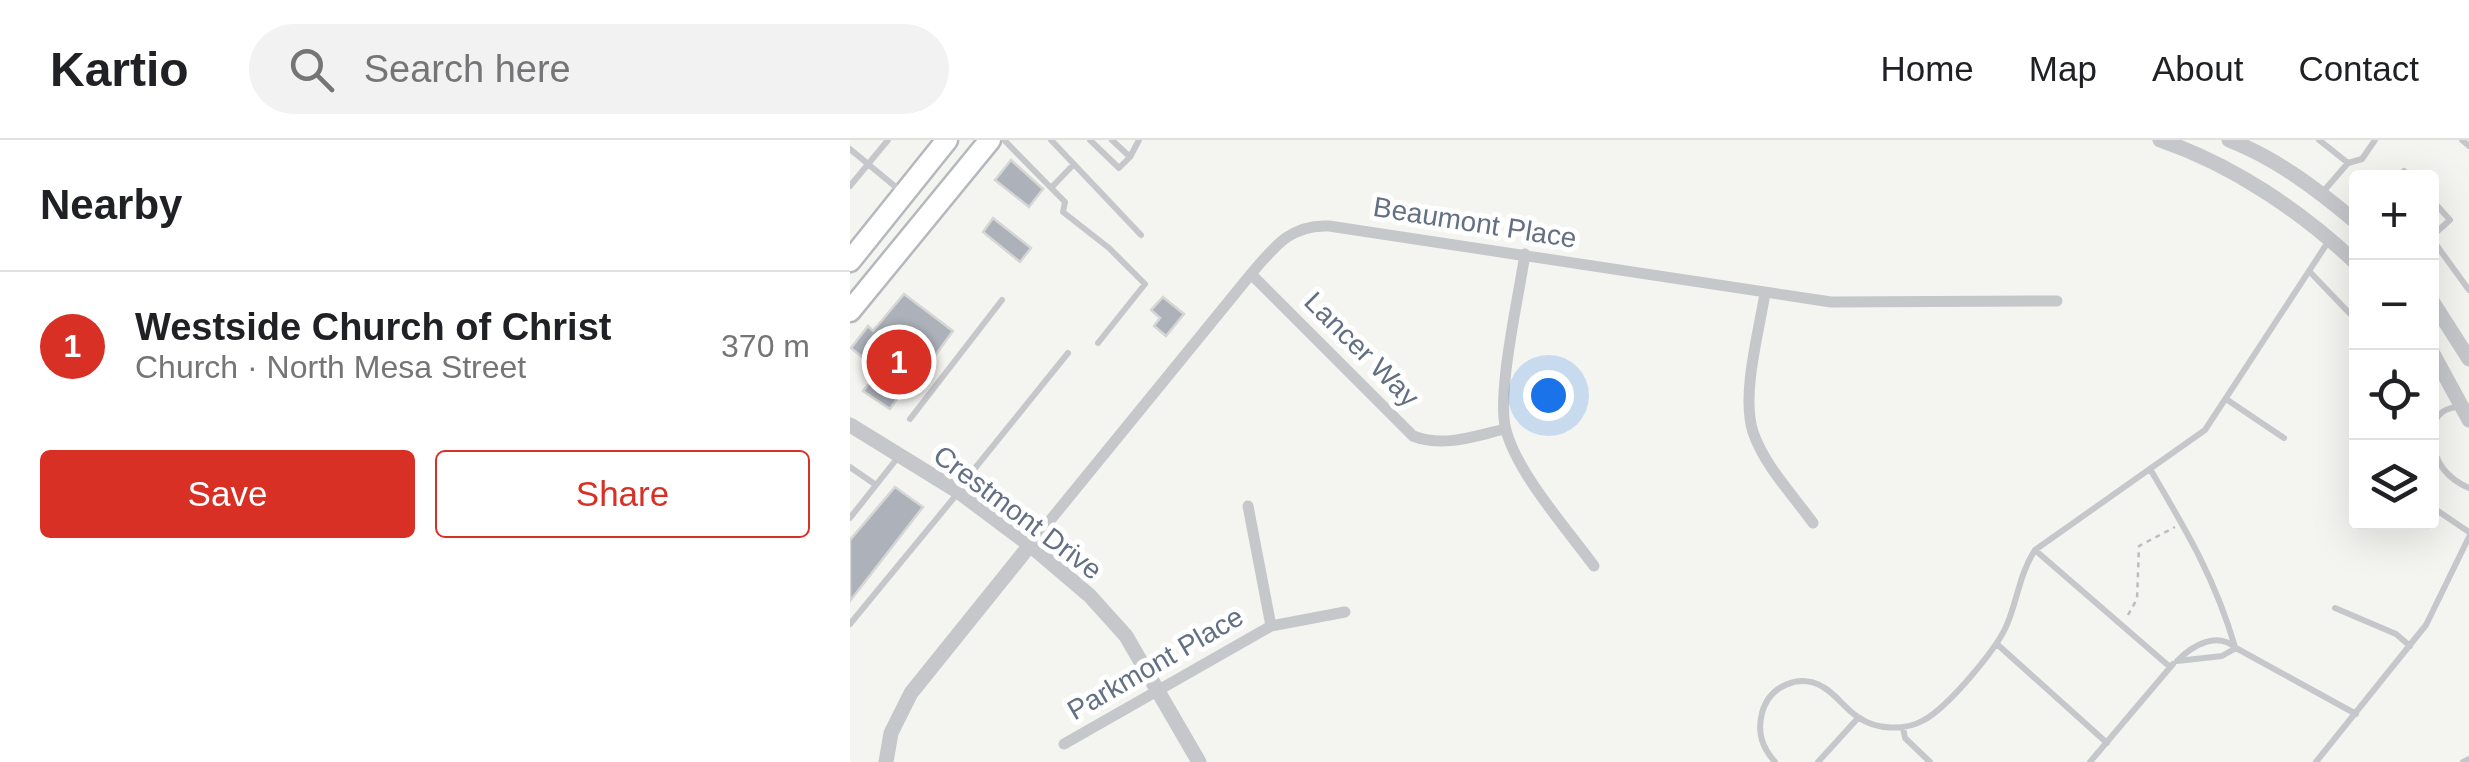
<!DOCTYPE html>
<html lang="en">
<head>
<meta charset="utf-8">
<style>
	body { margin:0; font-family:Arial,sans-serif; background:#f2f2f2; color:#202124 }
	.controls { position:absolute; right:30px; top:30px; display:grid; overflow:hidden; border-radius:10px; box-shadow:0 10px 40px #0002 }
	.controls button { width:90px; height:90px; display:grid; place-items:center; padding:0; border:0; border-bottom:2px solid #e0e0e0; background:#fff; color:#202124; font:50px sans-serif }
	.you { position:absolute; left:698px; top:255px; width:35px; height:35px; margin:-25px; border:8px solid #fff; border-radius:50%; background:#1a73e8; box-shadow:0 0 0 15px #1a73e833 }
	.badge { display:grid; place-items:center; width:65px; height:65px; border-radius:50%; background:#d93025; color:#fff; font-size:32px; font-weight:700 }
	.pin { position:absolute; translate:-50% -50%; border:5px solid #fff; box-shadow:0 2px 10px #0006 }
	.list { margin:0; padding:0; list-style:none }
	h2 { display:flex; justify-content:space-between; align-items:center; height:130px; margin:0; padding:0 40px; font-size:42px }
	h2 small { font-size:32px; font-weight:400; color:#757577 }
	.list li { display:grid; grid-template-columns:65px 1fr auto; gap:30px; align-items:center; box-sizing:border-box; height:150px; padding:0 40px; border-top:2px solid #e0e0e0 }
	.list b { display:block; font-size:38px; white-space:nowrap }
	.list p { margin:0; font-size:32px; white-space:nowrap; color:#757577 }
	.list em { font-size:32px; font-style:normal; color:#757577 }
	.actions { display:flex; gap:20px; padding:30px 40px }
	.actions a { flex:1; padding:22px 0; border:2px solid #d93025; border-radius:10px; text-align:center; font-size:35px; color:#d93025 }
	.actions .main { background:#d93025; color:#fff }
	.icon { flex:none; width:55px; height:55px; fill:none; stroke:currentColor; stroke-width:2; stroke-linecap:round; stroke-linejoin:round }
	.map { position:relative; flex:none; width:1619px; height:622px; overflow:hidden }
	header { display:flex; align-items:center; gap:60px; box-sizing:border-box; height:140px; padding:0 50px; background:#fff; border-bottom:2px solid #e0e0e0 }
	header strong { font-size:48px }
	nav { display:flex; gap:55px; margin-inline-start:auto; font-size:35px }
	.search { width:700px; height:90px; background:#f2f2f2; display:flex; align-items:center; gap:25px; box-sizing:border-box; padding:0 35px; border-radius:55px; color:#757577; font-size:38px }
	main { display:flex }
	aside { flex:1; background:#fff }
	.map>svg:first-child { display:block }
	.building { fill:#adb2ba; stroke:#d6d6d4; stroke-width:2.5 }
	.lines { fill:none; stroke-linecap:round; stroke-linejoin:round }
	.primary-casing { stroke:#b5b8bd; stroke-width:25 }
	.path { stroke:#bcbdc0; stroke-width:2.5; stroke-dasharray:5 5; stroke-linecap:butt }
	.service { stroke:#c5c7cb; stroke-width:6 }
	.minor { stroke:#c5c7cb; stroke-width:11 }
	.tertiary { stroke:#c5c7cb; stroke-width:15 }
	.primary { stroke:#fff; stroke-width:20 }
	.labels { text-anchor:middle; stroke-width:10; stroke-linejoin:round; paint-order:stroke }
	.street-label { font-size:28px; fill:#636f83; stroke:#fff }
</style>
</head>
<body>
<header>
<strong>Kartio</strong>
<div class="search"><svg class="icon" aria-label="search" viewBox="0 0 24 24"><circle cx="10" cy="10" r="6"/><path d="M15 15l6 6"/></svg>Search here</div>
<nav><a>Home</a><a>Map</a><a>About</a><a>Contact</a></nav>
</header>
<main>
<aside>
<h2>Nearby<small></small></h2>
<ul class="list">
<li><span class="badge">1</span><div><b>Westside Church of Christ</b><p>Church · North Mesa Street</p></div><em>370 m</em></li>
</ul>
<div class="actions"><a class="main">Save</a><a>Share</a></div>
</aside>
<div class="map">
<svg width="1619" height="622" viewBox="0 0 1619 622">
	<rect width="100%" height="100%" fill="#f4f5f1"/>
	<!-- building -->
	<path class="building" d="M161 20 193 49 179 67 145 40Z
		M143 78 181 108 170 122 133 92Z
		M54 154 103 191 54 258 49 256 40 269 13 251 29 231 1 208 18 186 23 191Z
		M313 157 334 174 316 196 304 186 310 178 301 170Z
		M45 347 73 367 0 461V400Z"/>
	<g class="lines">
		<defs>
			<path id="primary" d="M0 121 97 0
				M0 171 140 0"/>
		</defs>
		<!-- primary casing -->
		<use href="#primary" class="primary-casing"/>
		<!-- path -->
		<path class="path" d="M1278 475 1287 459 1289 406 1325 387"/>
		<!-- service -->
		<path class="service" d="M154 0 215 62 213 72 259 108 295 144 248 203
			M201 0 291 95
			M240 0 269 28 280 17 289 0
			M262 0 280 17
			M1469 0 1498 23
			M1612 0 1619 6
			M0 9 53 53
			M1548 38 1554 31 1560 38
			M0 46 38 0
			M202 47 223 25
			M1472 53 1498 23 1512 19 1525 0
			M1582 60 1600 80 1582 96
			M1582 99 1619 150
			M1459 131 1506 180
			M1376 259 1434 298
			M60 279 152 160
			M1582 289C1587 272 1595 268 1612 266
			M1582 300C1585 323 1598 339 1619 348
			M0 327 26 345
			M1300 329C1336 390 1365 438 1385 507
			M109 348 218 213
			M1582 367 1619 392
			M0 378 49 316
			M1185 410 1320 527
			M1485 468 1546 494 1560 506
			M0 484 107 354
			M1148 505 1257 603
			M1386 508 1372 516 1327 521C1343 505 1367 491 1386 508L1506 574
			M1053 588 1055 598 1080 622
			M925 622C912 607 907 593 912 573 919 546 949 533 973 547 986 554 995 569 1008 577 1026 590 1055 591 1074 580 1098 567 1149 507 1158 482 1168 457 1170 433 1185 410L1355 290 1478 102
			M968 622 1008 578
			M1240 622 1323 524
			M1466 622 1576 485 1619 397
			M1613 622 1619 619"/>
		<!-- minor -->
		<path class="minor" d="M675 114C669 155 646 255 656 290 667 333 717 389 744 426
			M401 134 563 296C594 308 624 296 655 289
			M915 153C909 192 891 255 903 292 914 325 943 355 963 383
			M398 366 421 486
			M180 405 401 134C424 107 441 84 479 86L981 162 1207 161
			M214 604 421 486 495 472"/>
		<!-- tertiary -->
		<path class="tertiary" d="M1310 0C1383 25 1451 71 1506 123
			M1379 0C1426 18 1468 50 1506 82
			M1582 161 1619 219
			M1582 212 1619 280
			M0 285 109 352 180 405 240 456 276 496 349 622
			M36 622 41 593 61 553 180 405"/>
		<!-- primary -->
		<use href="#primary" class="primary"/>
	</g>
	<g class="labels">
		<!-- street labels -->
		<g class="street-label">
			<text transform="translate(625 82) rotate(9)" y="10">Beaumont Place</text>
			<text transform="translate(512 209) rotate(45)" y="10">Lancer Way</text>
			<text transform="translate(168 372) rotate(37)" y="10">Crestmont Drive</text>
			<text transform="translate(305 523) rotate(-30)" y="10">Parkmont Place</text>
		</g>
	</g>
</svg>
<div class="controls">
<button>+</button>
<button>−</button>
<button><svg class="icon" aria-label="locate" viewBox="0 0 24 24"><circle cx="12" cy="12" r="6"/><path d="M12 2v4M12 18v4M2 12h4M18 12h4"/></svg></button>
<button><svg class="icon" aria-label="layers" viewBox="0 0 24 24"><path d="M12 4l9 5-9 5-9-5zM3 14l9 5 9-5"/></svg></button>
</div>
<div class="you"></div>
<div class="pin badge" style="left:49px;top:222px">1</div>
</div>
</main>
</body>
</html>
